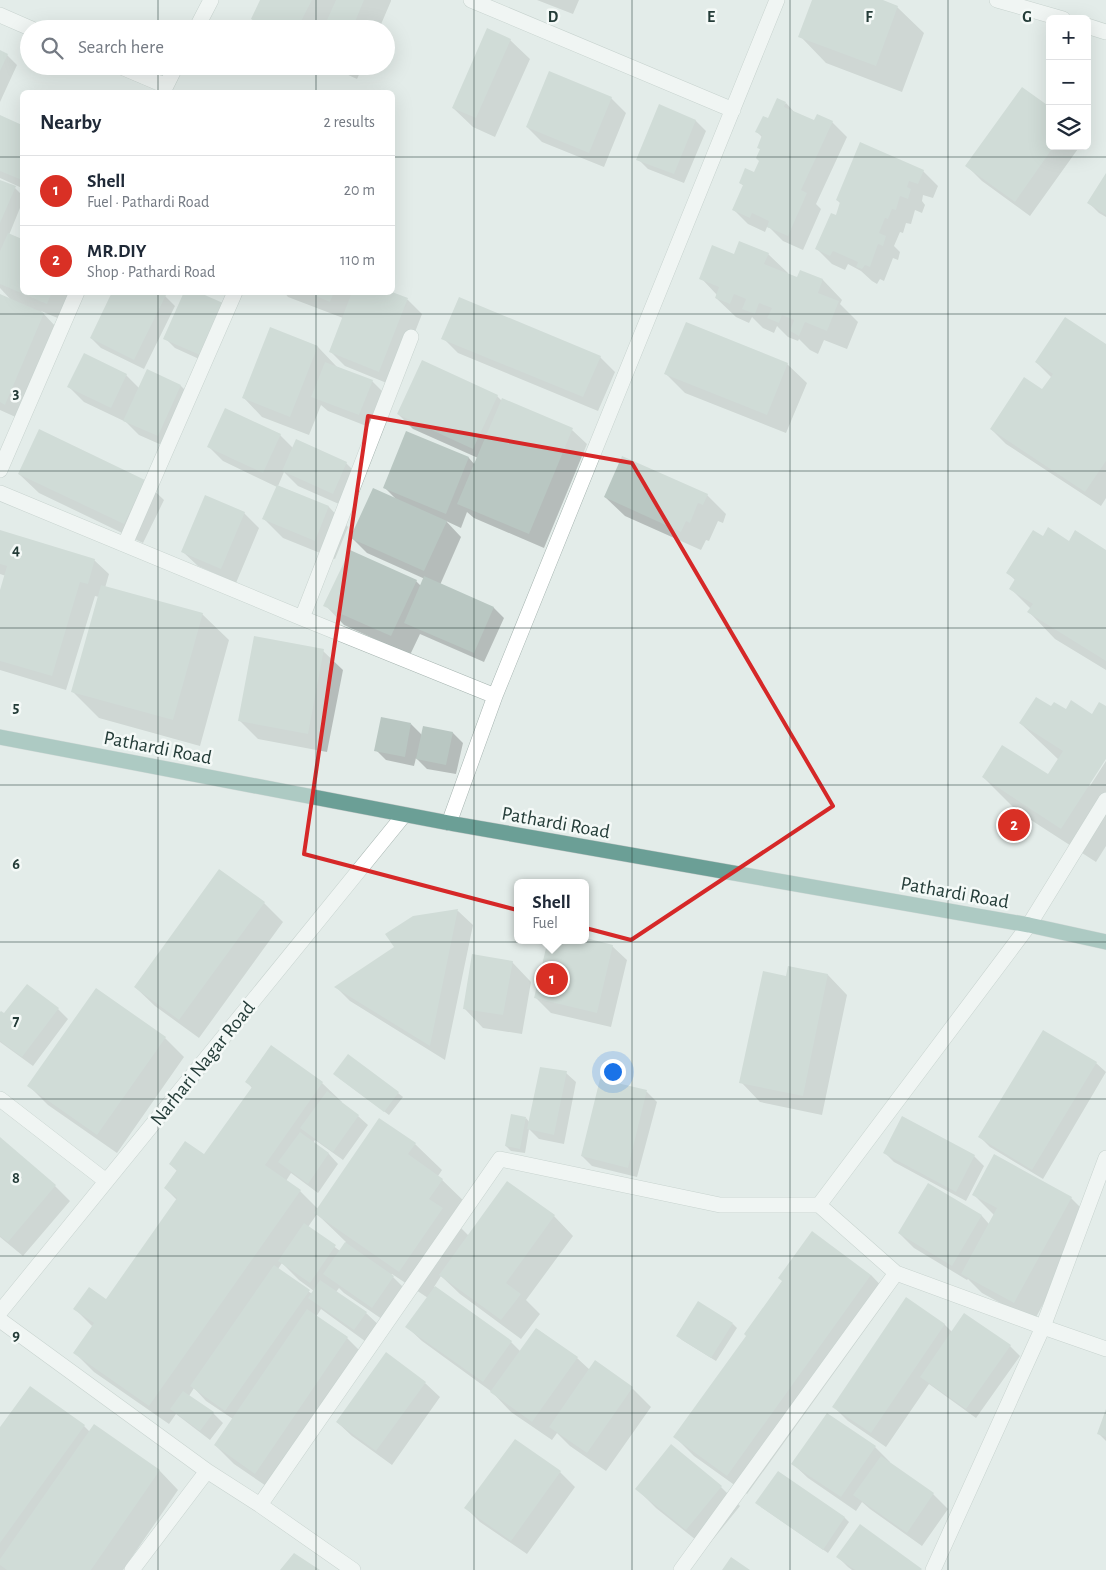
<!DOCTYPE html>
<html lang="en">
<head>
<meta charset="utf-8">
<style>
	body { margin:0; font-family:"Alegreya Sans",sans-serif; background:#f2f2f3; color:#1f2937 }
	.controls { position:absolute; right:15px; top:15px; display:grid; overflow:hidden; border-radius:8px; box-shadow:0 5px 20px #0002 }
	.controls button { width:45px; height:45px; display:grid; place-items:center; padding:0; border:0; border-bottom:1px solid #e0e1e3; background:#fff; color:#1f2937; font:25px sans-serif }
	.you { position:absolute; left:612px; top:1071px; width:18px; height:18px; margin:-12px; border:4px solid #fff; border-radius:50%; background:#1a73e8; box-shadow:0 0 0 8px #1a73e833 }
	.badge { display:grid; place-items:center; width:32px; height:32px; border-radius:50%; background:#d93025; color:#fff; font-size:16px; font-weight:700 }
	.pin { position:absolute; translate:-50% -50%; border:2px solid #fff; box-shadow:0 1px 5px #0006 }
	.popup { position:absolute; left:514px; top:879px; width:75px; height:65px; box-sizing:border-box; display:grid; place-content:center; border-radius:8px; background:#fff; filter:drop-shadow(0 1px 4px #0005); font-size:16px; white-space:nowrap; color:#747a83 }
	.popup b { font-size:19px; color:#1f2937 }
	.popup::after { content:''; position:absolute; left:50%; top:100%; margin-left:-10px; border:10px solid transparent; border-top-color:#fff }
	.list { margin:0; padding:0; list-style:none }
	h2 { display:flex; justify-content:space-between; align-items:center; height:65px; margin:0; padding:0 20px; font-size:21px }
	h2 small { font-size:16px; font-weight:400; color:#747a83 }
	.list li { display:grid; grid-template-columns:32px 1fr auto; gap:15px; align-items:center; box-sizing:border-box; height:70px; padding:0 20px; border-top:1px solid #e0e1e3 }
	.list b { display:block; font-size:19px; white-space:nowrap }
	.list p { margin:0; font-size:16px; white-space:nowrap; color:#747a83 }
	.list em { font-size:16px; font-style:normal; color:#747a83 }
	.icon { flex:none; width:28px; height:28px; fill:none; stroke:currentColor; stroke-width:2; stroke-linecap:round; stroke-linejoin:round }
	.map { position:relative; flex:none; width:1106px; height:1570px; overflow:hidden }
	.search { position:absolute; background:#fff; box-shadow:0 5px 20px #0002; left:20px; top:20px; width:375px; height:55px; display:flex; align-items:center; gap:12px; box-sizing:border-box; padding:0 18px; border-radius:28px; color:#747a83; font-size:19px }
	.panel { position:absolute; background:#fff; box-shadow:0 5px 20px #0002; left:20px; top:90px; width:375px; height:205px; border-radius:8px }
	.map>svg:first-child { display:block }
	.shadow { fill:#0003; fill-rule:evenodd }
	.building { fill:#b9c7c2 }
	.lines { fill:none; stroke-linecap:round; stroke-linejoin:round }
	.minor-casing { stroke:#a6b4b0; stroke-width:16 }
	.major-casing { stroke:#c2c8c7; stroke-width:16 }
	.minor { stroke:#fff; stroke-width:15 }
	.major { stroke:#6b9f96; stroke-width:15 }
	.marked { fill:none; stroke:#d62828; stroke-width:4; stroke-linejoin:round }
	.grid { fill:none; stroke:#243c38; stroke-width:1; stroke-opacity:0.55 }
	.labels { text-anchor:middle; stroke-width:5; stroke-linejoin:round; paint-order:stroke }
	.street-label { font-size:20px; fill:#243c38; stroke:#f4f9f7 }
	.grid-label { font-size:16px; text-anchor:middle; font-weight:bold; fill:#243c38; stroke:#f4f9f7; stroke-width:5; stroke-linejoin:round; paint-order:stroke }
</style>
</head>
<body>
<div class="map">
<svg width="1106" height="1570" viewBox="0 0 1106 1570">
	<rect width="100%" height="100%" fill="#e3ece9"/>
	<!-- shadow -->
	<path class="shadow" d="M262 0H391V1L379 29H262L252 19Z
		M537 0H579L573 14Z
		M813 0H879L897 7 924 33 902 92 826 63 800 36Z
		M510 40 530 59 495 137 473 127 453 108Z
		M0 51 7 55 17 65 0 102Z
		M332 66H363L357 79 335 69Z
		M611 98 626 113 604 167 542 142 527 127Z
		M786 103 796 114 815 122H832L847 137 816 204 821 209 803 250 783 241 770 228 767 227 765 232 748 224 733 209 744 186 740 183 754 174 760 161 761 150 758 147 763 138 757 132Z
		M660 106 696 121 706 131 684 183 648 169 638 159Z
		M0 116 22 126V188L0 178Z
		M1050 146H1080L1030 216 982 181 967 166Z
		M923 171 938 186 933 198 923 195 922 201 925 205 922 213 915 210 911 224 906 223 903 233 900 232 894 246 900 252 898 260 893 258 884 281 880 279 877 284 872 281 861 271 848 264 845 270 832 264 817 249 836 216 841 204 837 200Z
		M1106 175V217L1099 213 1089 203Z
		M0 181 15 188 22 195V203L9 235 22 241V292H80L67 322 41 311 58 329 20 419 0 410V296L12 301 0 288Z
		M768 254 788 273 787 275 798 279 801 272 823 280 842 300 840 304 858 322 847 349 824 340 818 354 810 350 799 339 798 341 788 337 777 326 774 333 763 328 752 317 749 323 736 317 716 298 717 295 701 278 735 255Z
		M158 292 165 296 175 306 144 369 101 348 91 338Z
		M284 292H390L408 300 422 314 394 386 345 366 330 351 343 318 288 297Z
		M223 304 210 364 175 348 165 338Z
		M271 329 318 347 337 367 372 381 387 396 374 429 328 411 321 405 309 435 262 417 243 397Z
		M443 338 600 357 615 372 598 411 458 353Z
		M1106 345V498L1101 506 1006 444 991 429 1043 391 1052 378 1036 362Z
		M787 364 807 383 786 433 685 393 666 374Z
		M126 375 139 388 181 386 195 400 173 450 139 435 126 422 84 402 69 387Z
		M497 396 502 401 572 430 587 444 544 548 474 518 467 512 461 528 446 521 461 537 440 585 494 608 504 618 484 662 420 634 410 655 344 625 325 605 416 581 421 586 425 579 367 553 352 538 397 500 384 487 407 433 469 458 475 465 478 458 413 429 398 414Z
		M280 435 293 448 346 463 361 478 348 508 298 486 284 472 278 486 329 507 348 527 335 559 283 538 264 519 277 487 223 461 209 447Z
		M19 474 144 481 164 500 143 543 39 493Z
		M707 495 726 514 723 523 718 521 709 541 706 540 701 550 625 516 605 497Z
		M244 513 259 528 236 583 198 566 183 552Z
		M0 532 94 560 109 574 105 588 202 614 229 640 200 746 99 718 73 692 99 597 95 596 66 690 0 670V595L6 576 0 574Z
		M1043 538 1106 551V670L1055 639 1029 612 1031 609 1011 589 1016 581 1008 573Z
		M323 651 343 670 327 752 258 739 239 720Z
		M1106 707V756L1088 785 1090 786 1106 761V846L1096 862 1017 811 983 777 1048 776 1059 760 1020 723 1051 708 1092 715Z
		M411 724 422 735 453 733 463 743 456 774 427 769 416 758 414 766 386 760 376 750Z
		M264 903 283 922 199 1038 155 1006 135 987Z
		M458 911 473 925 445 1060 350 1001 336 987 395 948 413 917Z
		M586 939 612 946 627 960 611 1027 551 1013 536 998Z
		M512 962 531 982 522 1034 483 1028 464 1008Z
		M828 975 847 995 822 1115 760 1102 741 1082 787 978Z
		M27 986 58 1009 68 1019 33 1066 0 1042V1014L5 1015Z
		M165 1038 184 1057 117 1153 48 1105 29 1086Z
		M1096 1063 1106 1072 1043 1179 990 1147 980 1137Z
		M566 1073 576 1082 564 1144 539 1139 529 1129 525 1153 511 1151 506 1146 526 1118 530 1123Z
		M339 1078 398 1093 403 1097 389 1115Z
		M601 1080 647 1092 657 1102 637 1177 592 1166 582 1156Z
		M247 1082 322 1083 342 1102 341 1103 358 1116 368 1125 343 1160 315 1140 313 1143 329 1154 338 1164 318 1193 291 1173 286 1181 300 1191 318 1209 415 1144 442 1170 438 1176 469 1206 457 1224 469 1236 554 1216 573 1236 526 1300 540 1314 521 1339 460 1294 441 1276 434 1287 511 1342 521 1352 537 1329 577 1358 590 1370 632 1388 651 1407 606 1471 570 1446 557 1433 552 1440 511 1412 492 1392 422 1341 407 1327 428 1298 392 1274 391 1275 412 1296 392 1326 344 1293 339 1288 336 1292 366 1313 381 1327 369 1344 321 1309 316 1317 347 1338 366 1357 275 1492 234 1464 215 1445 233 1419 206 1401 194 1388 189 1396 213 1413 223 1423 210 1440 176 1414 169 1424 94 1372 75 1353 93 1327 75 1309 106 1301 177 1200 165 1188 177 1171 170 1164 205 1156 252 1088ZM317 1214 346 1242 340 1251 308 1227ZM282 1263 299 1280 314 1291 312 1294 278 1269Z
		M0 1139 55 1186 70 1201 23 1256 0 1237Z
		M884 1152 974 1156 984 1166 966 1201 894 1162Z
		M928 1185 982 1216 989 1224 994 1215 974 1195 1071 1198 1090 1217 1034 1321 982 1293 968 1279 967 1280 914 1248 899 1233Z
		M871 1275 890 1295 747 1494 694 1456 675 1437 747 1336 783 1282Z
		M733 1324 737 1328 716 1361 682 1340 678 1336Z
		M944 1324 952 1332 1010 1346 1020 1356 976 1418 929 1384 886 1447 848 1421 833 1406Z
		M425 1383 440 1397 392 1465 352 1436 337 1422Z
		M1106 1412V1441L1098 1433Z
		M84 1426 90 1432 159 1470 178 1490 123 1570H0V1429Z
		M875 1447 890 1462 889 1463 933 1494 948 1509 922 1546 870 1509 862 1502 856 1511 808 1478 793 1464Z
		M560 1472 575 1487 527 1554 480 1522 466 1508Z
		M778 1472 845 1518 849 1522 828 1553 761 1507Z
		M721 1487 740 1506 706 1548 656 1508 637 1489Z
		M860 1526 921 1570H852L848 1567 838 1557Z"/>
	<!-- building -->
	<path class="building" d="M260 0H312L297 29H269L251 19Z
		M336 0H364L352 29H323Z
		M812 0H883L898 6 876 66 798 37Z
		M487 28 511 39 476 118 452 108Z
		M0 50 8 54 0 71Z
		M549 71 612 97 589 153 526 127Z
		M1022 87 1050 107V146H1054L1015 202 965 166Z
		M777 98 786 102 784 107 814 120 817 114 833 121 801 190 807 193 788 236 767 227 769 221 752 213 750 218 732 210 743 185 739 183 745 168 754 172 759 161 756 158 760 149 757 148 762 135 755 132 763 116 768 118Z
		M659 104 696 120 674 174 636 160Z
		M0 115 22 125V180L0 171Z
		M860 142 924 170 918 184 909 181 907 187 911 189 908 199 900 196 896 210 892 209 888 219 885 218 879 233 886 236 883 246 878 244 870 267 865 265 862 269 856 267 858 262 833 251 830 256 815 249 831 213 836 215 840 202 836 200Z
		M1106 173V215L1087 203Z
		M0 180 16 186 0 223Z
		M8 233 22 239V292H52L47 304 0 284V251Z
		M739 241 769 253 764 264 797 277 800 270 823 279 818 293 839 301 827 331 805 322 799 336 790 331 794 320 782 315 779 323 767 318 772 308 759 303 755 314 742 309 746 299 734 294 730 304 715 298 719 287 699 279 712 245 734 254Z
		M112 292H161L166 295 134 360 90 338Z
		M184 292H198L223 303 200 355 163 339Z
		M306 292H334L330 302Z
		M352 292H392L408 298 379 372 329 352Z
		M0 294 44 313 5 405 0 402Z
		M459 297 601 356 583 397 441 339Z
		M1065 317 1106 344V461L1085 492 990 429 1024 377 1042 389 1053 374 1035 362Z
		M686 322 788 363 767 415 664 374Z
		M270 327 318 346 290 417 242 398Z
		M84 353 127 374 111 408 67 387Z
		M422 360 498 395 473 449 397 414Z
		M325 362 373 380 359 415 311 397Z
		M147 369 181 385 158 436 123 421Z
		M502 398 573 428 529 534 457 504Z
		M225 408 281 434 263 473 207 447Z
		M39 429 145 480 124 524 18 474Z
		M406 431 469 457 446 514 383 488Z
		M296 439 347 462 333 494 282 471Z
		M622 456 708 494 703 505 698 503 690 523 686 521 681 532 604 497Z
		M277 485 329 506 315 541 262 519Z
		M373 488 447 521 424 571 350 538Z
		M205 495 245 512 221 569 181 552Z
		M1048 527 1069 541 1075 530 1106 550V661L1027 612 1033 604 1009 589 1015 579 1006 573 1033 530 1043 536Z
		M0 530 95 559 88 584 80 582 52 676 0 661V590L7 566 0 564Z
		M350 550 417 580 391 636 323 606Z
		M424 576 494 607 474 653 404 623Z
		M101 585 203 613 173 720 71 692Z
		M254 636 324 649 308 734 238 721Z
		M1036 697 1051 706 1054 702 1066 709 1071 700 1092 714 1099 702 1106 706V759L1061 829 982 777 1002 745 1048 774 1063 751 1019 723Z
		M381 717 411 723 405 757 374 751Z
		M423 726 453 732 446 765 416 759Z
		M219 869 265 902 179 1020 134 987Z
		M458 909 430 1046 334 987 394 947 385 934 413 916Z
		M586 938 613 945 597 1013 534 998 548 940H586Z
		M472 954 513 961 503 1015 463 1009Z
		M788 966 828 974 803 1096 739 1083 763 971 786 976Z
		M27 984 59 1008 22 1057 0 1041V1012L1 1011 4 1013Z
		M96 988 166 1037 97 1135 27 1086Z
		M1043 1030 1097 1062 1032 1170 978 1137Z
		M271 1045 323 1082 265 1165 301 1190 149 1406 73 1353 94 1323 73 1309 89 1287 106 1299 177 1198 164 1188 177 1170 169 1164 185 1141 204 1154 252 1087 245 1082Z
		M348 1054 399 1092 384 1112 333 1074Z
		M540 1067 567 1071 554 1135 527 1129Z
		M600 1079 647 1090 628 1168 581 1156Z
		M327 1091 359 1115 333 1152 300 1128Z
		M511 1114 526 1117 520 1149 505 1146Z
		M902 1116 975 1155 956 1192 883 1153Z
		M379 1118 416 1143 408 1154 443 1179 429 1199 443 1208 399 1272 314 1213Z
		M300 1132 329 1153 308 1184 278 1162Z
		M0 1137 56 1185 8 1242 0 1236Z
		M994 1154 1072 1197 1014 1303 961 1274 997 1208 972 1195Z
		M507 1181 555 1215 506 1283 521 1294 501 1320 439 1275Z
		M928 1183 982 1215 952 1266 898 1233Z
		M304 1223 336 1245 310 1283 278 1261Z
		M812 1231 871 1275 727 1476 673 1437 746 1336 744 1334 782 1281 778 1278Z
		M345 1242 394 1276 372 1308 323 1274Z
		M274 1265 310 1290 225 1411 190 1386Z
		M320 1280 367 1312 354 1330 308 1298Z
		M435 1286 512 1341 483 1382 405 1327Z
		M906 1297 945 1324 871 1433 832 1407Z
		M698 1301 733 1323 711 1358 676 1336Z
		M307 1309 348 1337 255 1474 214 1445Z
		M964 1313 1011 1345 966 1409 920 1377Z
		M536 1328 578 1357 532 1422 490 1392Z
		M386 1352 426 1382 376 1451 336 1422Z
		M595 1360 633 1387 587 1453 549 1427Z
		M30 1386 85 1425 0 1543V1427Z
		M183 1391 214 1412 200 1431 170 1409Z
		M1106 1409V1437L1097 1434Z
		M827 1413 876 1446 841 1497 791 1464Z
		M94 1424 160 1470 91 1570H7L0 1565V1559Z
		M515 1439 561 1471 511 1541 464 1508Z
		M671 1444 722 1486 686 1530 635 1489Z
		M881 1456 934 1493 907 1533 853 1495Z
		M778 1471 845 1517 823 1550 755 1503Z
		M860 1524 922 1569 921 1570H855L836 1557Z
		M294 1553 320 1570H280Z
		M731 1557 750 1570H722Z"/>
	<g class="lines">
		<defs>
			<path id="minor" d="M471 0 733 110
				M997 0 1063 19
				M0 15 32 29
				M1087 26 1106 32
				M196 29 211 0
				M119 66 166 86
				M163 92 176 66
				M0 470 77 292
				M0 493 302 618 495 696
				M125 544 235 292
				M302 618 411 337
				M449 823 495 696 777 0
				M0 1099 106 1181
				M819 1205 1029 925 1106 800
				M0 1312 404 815
				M0 1320 207 1471 260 1505 353 1570
				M260 1505 500 1159 720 1205H819L896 1273 1043 1327 1106 1349
				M132 1570 207 1471
				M681 1570 896 1273
				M933 1570 1043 1327 1106 1158"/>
			<path id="major" d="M0 737 449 823 1029 925 1106 942"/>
		</defs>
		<!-- minor casing -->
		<use href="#minor" class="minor-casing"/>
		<!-- major casing -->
		<use href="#major" class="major-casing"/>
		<!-- minor -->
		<use href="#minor" class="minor"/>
		<!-- major -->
		<use href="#major" class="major"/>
	</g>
	<!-- marked area -->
	<path d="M0 0H1106V1570H0ZM368 416 632 463 833 806 631 940 304 854Z" fill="#e3ece9" fill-opacity=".55" fill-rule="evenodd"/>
	<path class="marked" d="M368 416 632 463 833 806 631 940 304 854Z"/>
	<!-- grid -->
	<path class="grid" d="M158 0V29M316 0V29M474 0V1570M632 0V1570M790 0V1570M948 0V1570M158 66V92M316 66V92M0 157H22M392 157H1106M158 292V1570M316 292V1570M0 314H1106M0 471H1106M0 628H1106M0 785H1106M0 942H1106M0 1099H1106M0 1256H1106M0 1413H1106"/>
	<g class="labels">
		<!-- street labels -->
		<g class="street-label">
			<text transform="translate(158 747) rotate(11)" y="7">Pathardi Road</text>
			<text transform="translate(556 822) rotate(10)" y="7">Pathardi Road</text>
			<text transform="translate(955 892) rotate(10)" y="7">Pathardi Road</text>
			<text transform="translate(202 1063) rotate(-51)" y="7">Narhari Nagar Road</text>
		</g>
	</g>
	<g class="grid-label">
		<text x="553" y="22">D</text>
		<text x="711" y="22">E</text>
		<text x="869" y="22">F</text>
		<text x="1027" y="22">G</text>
		<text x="16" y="398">3</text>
		<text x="16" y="555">4</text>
		<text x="16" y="712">5</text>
		<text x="16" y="869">6</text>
		<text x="16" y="1026">7</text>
		<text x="16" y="1183">8</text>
		<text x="16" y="1340">9</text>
	</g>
</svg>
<div class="controls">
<button>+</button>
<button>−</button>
<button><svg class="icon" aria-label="layers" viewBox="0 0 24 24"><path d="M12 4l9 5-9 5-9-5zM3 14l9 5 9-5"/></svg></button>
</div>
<div class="you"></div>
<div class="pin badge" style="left:552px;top:979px">1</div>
<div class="popup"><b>Shell</b>Fuel</div>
<div class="pin badge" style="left:1014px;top:825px">2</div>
<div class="search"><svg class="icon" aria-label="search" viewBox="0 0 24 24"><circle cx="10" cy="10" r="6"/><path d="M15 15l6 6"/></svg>Search here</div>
<section class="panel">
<h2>Nearby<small>2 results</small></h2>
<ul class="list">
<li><span class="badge">1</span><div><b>Shell</b><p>Fuel · Pathardi Road</p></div><em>20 m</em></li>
<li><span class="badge">2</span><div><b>MR.DIY</b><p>Shop · Pathardi Road</p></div><em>110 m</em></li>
</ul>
</section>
</div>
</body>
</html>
